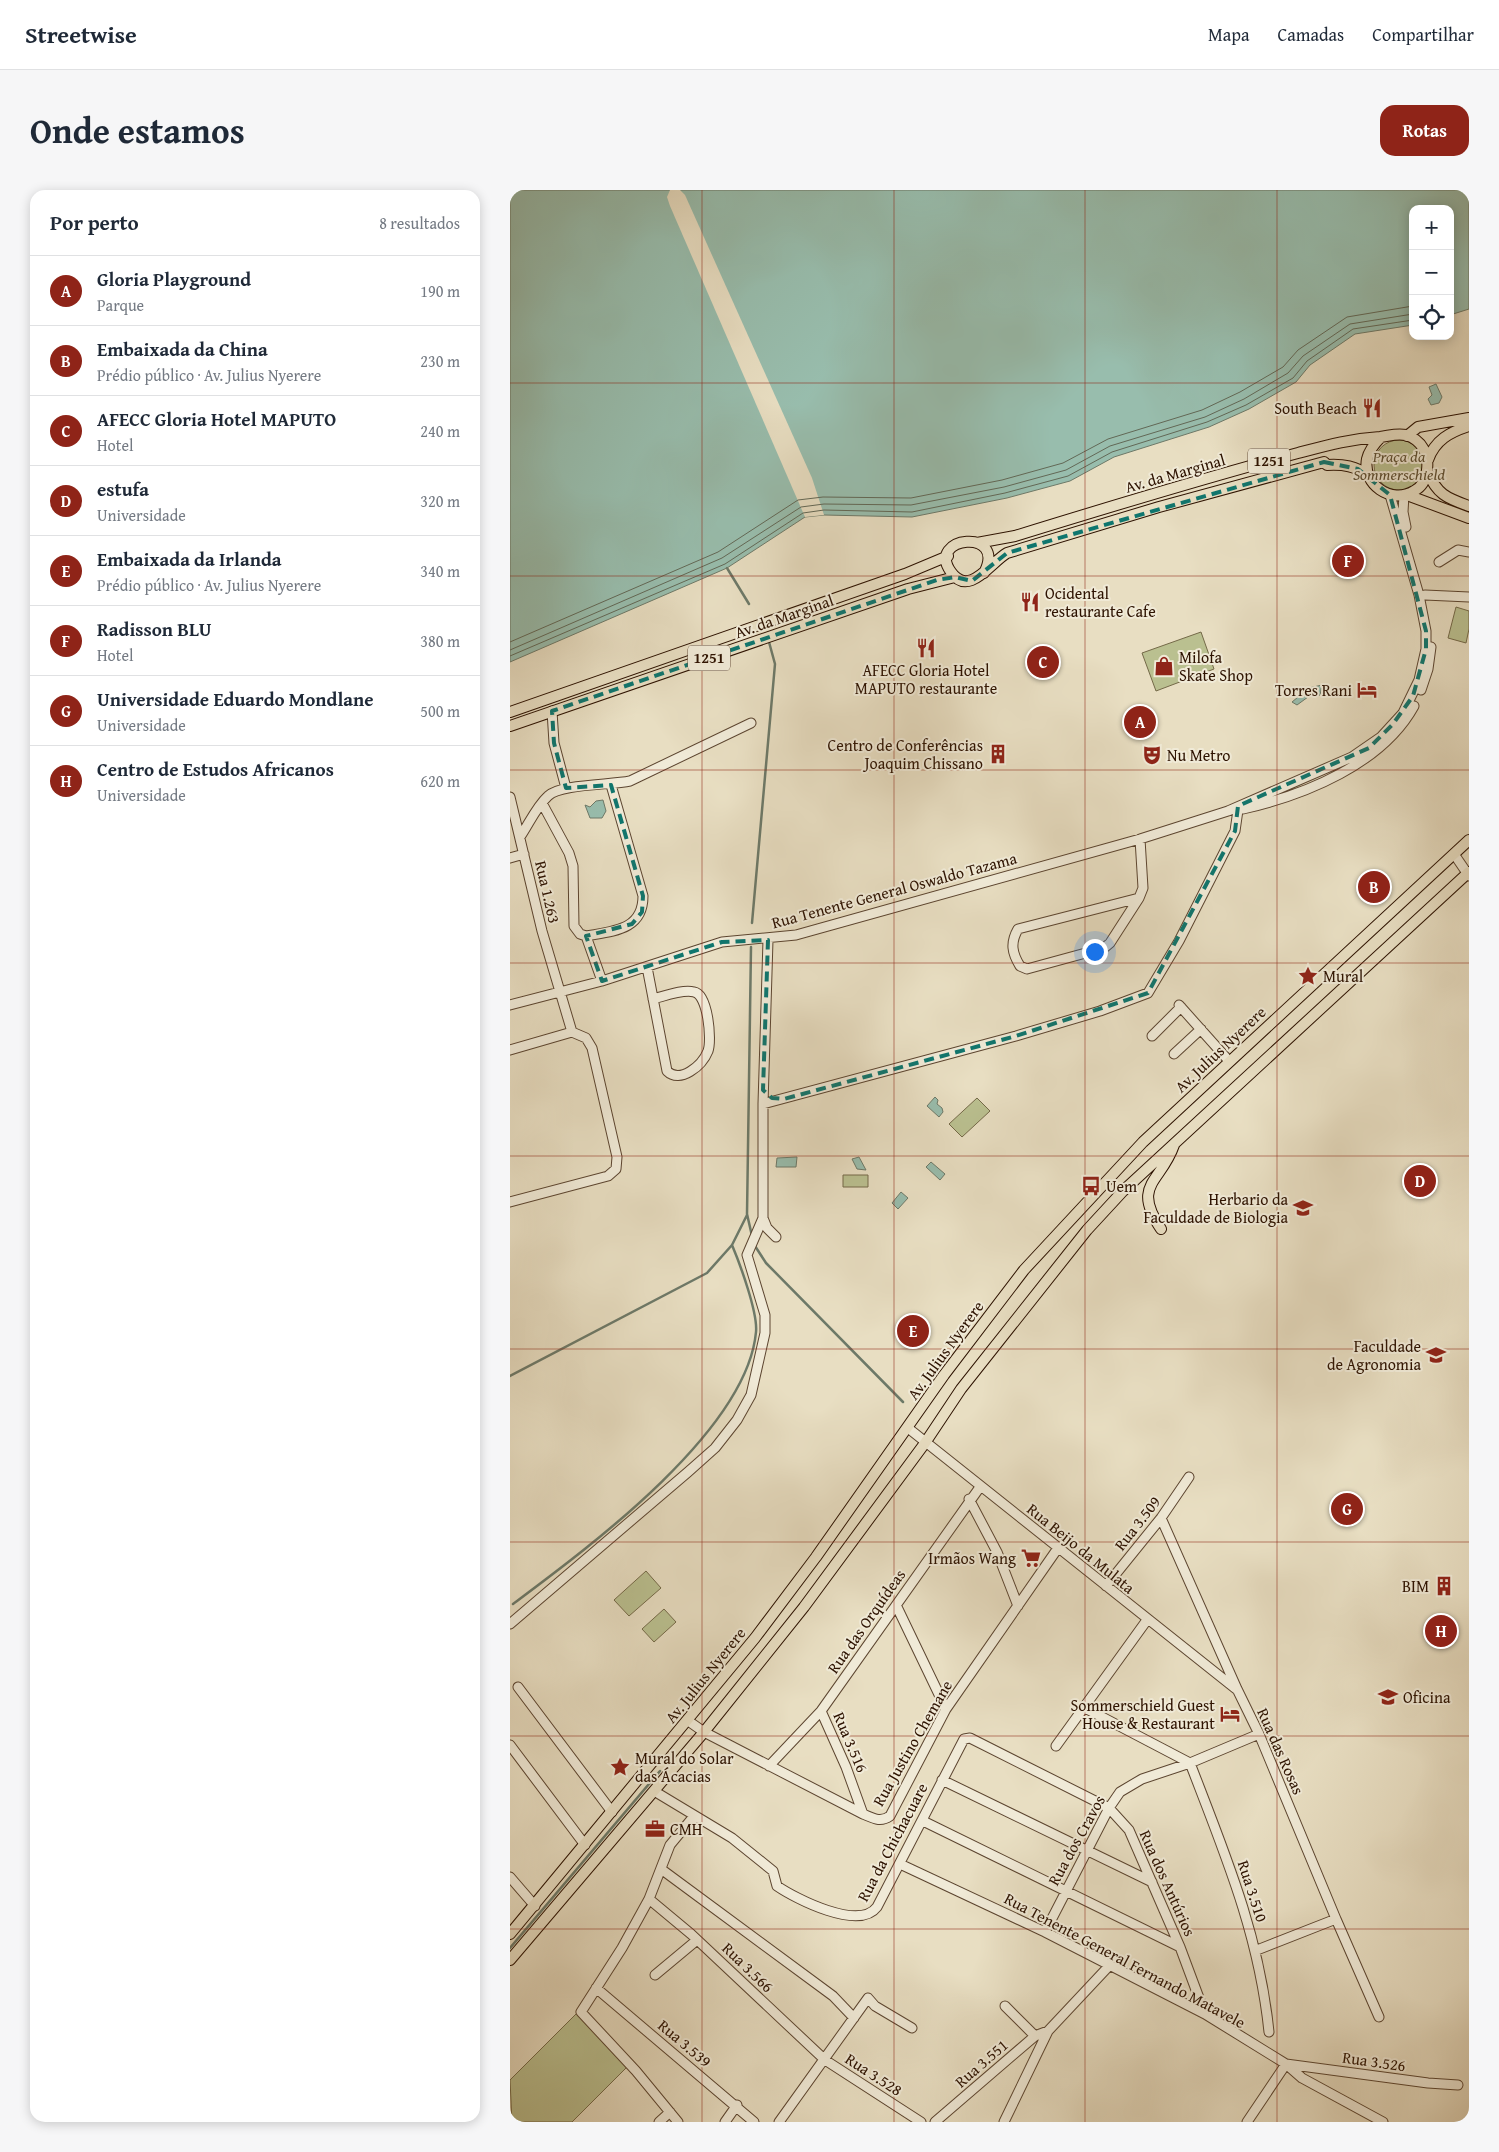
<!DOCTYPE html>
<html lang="pt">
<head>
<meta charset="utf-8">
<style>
	body { margin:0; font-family:"Gentium Book Plus",serif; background:#f6f6f7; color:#1f2937 }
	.controls { position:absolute; right:15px; top:15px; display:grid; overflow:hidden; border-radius:10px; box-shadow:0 2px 12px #0003 }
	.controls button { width:45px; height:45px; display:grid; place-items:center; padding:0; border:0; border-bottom:1px solid #e0e1e3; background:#fff; color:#1f2937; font:25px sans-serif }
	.you { position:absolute; left:584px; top:761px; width:18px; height:18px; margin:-12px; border:4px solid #fff; border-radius:50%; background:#1a73e8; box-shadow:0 0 0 8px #1a73e833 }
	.badge { display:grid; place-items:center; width:32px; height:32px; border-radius:50%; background:#8f2418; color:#fff; font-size:16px; font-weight:700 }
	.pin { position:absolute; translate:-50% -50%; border:2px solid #fff; box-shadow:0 1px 5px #0006 }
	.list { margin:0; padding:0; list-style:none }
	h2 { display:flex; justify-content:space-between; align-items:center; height:65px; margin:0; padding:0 20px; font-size:21px }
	h2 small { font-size:16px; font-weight:400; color:#747a83 }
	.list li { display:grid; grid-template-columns:32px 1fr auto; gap:15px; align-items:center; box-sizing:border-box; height:70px; padding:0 20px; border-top:1px solid #e0e1e3 }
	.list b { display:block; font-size:19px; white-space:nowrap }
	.list p { margin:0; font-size:16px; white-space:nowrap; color:#747a83 }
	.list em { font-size:16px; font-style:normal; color:#747a83 }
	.icon { flex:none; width:28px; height:28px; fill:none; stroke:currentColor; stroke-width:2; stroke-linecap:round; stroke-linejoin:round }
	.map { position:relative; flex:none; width:959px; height:1932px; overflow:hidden; border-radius:15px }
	header { display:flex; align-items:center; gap:30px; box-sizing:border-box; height:70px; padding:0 25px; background:#fff; border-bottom:1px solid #e0e1e3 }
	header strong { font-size:24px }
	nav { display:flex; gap:28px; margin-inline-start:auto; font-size:18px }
	.intro { display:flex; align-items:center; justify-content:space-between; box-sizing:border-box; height:120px; padding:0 30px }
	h1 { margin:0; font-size:35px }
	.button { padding:12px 22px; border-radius:15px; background:#8f2418; color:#fff; font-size:18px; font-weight:700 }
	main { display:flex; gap:30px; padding:0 30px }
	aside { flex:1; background:#fff; border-radius:15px; box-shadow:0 2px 12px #0003 }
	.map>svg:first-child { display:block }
	.green { fill:#bac090; stroke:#746948 }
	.water { fill:#98bdad; stroke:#6d7968 }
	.pier { fill:#e8dec2 }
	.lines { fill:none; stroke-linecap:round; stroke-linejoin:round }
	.shore { stroke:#626856; stroke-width:1 }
	.stream { stroke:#6d7968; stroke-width:2.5 }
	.minor-casing { stroke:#5c4530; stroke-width:11 }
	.major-casing { stroke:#2d1200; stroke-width:12 }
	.minor { stroke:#f0ead7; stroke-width:9 }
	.major { stroke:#e8dec2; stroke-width:10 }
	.marked { fill:none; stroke:#0f766e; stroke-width:4; stroke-dasharray:10 6; stroke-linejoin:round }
	.grid { fill:none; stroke:#8f2418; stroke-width:1; stroke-opacity:0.55 }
	.labels { text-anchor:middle; stroke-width:4; stroke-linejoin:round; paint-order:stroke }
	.shield { fill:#f0ead7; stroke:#685340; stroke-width:1 }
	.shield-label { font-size:15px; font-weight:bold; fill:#2d1200 }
	.poi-label { font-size:16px; fill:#2d1200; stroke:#f0ead7; text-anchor:end }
	.park-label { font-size:16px; font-style:italic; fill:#5e4f32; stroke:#f0ead7 }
	.street-label { font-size:16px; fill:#2d1200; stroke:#f0ead7 }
</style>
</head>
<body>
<header>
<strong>Streetwise</strong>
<nav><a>Mapa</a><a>Camadas</a><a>Compartilhar</a></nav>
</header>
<div class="intro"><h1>Onde estamos</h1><a class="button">Rotas</a></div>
<main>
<aside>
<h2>Por perto<small>8 resultados</small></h2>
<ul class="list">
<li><span class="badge">A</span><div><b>Gloria Playground</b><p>Parque</p></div><em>190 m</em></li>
<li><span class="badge">B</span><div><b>Embaixada da China</b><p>Prédio público · Av. Julius Nyerere</p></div><em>230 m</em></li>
<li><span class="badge">C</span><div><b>AFECC Gloria Hotel MAPUTO</b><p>Hotel</p></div><em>240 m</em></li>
<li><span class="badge">D</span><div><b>estufa</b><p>Universidade</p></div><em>320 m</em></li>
<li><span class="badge">E</span><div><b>Embaixada da Irlanda</b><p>Prédio público · Av. Julius Nyerere</p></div><em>340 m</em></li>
<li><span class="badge">F</span><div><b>Radisson BLU</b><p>Hotel</p></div><em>380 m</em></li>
<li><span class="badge">G</span><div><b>Universidade Eduardo Mondlane</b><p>Universidade</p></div><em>500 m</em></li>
<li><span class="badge">H</span><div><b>Centro de Estudos Africanos</b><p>Universidade</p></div><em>620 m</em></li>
</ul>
</aside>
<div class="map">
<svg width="959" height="1932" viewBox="0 0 959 1932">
	<rect width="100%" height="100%" fill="#e8dec2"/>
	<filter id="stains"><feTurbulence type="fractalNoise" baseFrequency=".004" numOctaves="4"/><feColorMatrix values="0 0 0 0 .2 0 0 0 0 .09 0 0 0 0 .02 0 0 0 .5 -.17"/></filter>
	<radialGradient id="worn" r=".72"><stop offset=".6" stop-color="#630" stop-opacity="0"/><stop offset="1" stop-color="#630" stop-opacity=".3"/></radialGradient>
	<!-- green -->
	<path class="green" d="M864 275a25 25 0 1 1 50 0a25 25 0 1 1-50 0Z
		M946 417 959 421V439L956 453 938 448Z
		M691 442 704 479 646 501 632 463Z
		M467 908 480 921 452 947 439 934Z
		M333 985H358V997H333Z
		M136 1381 151 1398 119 1426 104 1410Z
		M154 1419 166 1432 144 1452 132 1439Z
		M68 1822 120 1874 62 1932H2L0 1890Z"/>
	<!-- water -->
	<path class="water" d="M0 0H959V119L940 125V19H903V135L845 144 800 175 786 192 739 219 699 237 604 267 560 291 497 308 402 327 314 325 295 327 217 378 0 472Z
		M926 194 932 207 929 213 921 215 918 209 922 205 919 197Z
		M812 495 810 505 798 507 787 515 782 512 799 498Z
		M93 610 96 621 92 628H80L75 615 80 617 86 611Z
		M425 907 428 910 427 914 432 918 433 922 429 927 417 916Z
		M287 967 286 977H266L267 968Z
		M349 967 356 980 347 979 342 969Z
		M421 972 435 984 430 990 416 977Z
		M391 1002 398 1008 388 1019 382 1013Z"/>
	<!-- pier -->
	<path class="pier" d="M160 0H170L175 5 302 288 314 325 295 327 160 16 157 7Z"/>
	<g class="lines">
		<!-- shore -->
		<path class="shore" d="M0 452 208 362 288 310 313 307 401 308 492 290 553 273 598 249 692 220 730 202 773 177 788 160 837 127 903 116
			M0 460 212 368 291 317 314 314 401 315 494 297 556 280 600 256 695 227 734 209 778 183 793 166 840 134 903 124
			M0 466 215 374 293 323 314 320 402 322 495 303 558 286 602 262 697 232 736 215 783 188 797 171 843 139 903 130"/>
		<!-- stream -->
		<path class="stream" d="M217 378 239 414
			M242 733 265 474 259 452
			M241 757 237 1024 242 1046
			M245 1056 256 1073 393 1212
			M0 1186 197 1083 222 1055 237 1025
			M3 1414C78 1358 237 1241 246 1142 248 1123 230 1074 222 1055
			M0 1758 150 1581"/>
		<defs>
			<path id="minor" d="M894 305 893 322 896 337
				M929 372 948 360 959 362
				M915 405 959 407
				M911 500 918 479 921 457
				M42 521 44 553 56 598
				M0 607 32 741 62 842 0 860
				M32 613 59 663 63 676 64 736 70 744 76 746
				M733 619C795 605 872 574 904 516
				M10 647C19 634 26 617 38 606 49 594 101 595 120 591L241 533
				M944 664 959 686
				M0 668 14 664
				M629 708 508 739C500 753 502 763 510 776L517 779 594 758 600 753 629 708 633 698 630 649
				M258 750 253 914 506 846 590 821 638 803 669 751 725 641 728 620
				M137 777 157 881C170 894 192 876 198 861 202 850 198 804 184 802 173 799 155 806 143 809
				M92 791 76 746C104 741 133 740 133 706L101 595
				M0 815 92 791 212 752 286 745 630 649 718 621 842 567 871 547 893 523 909 490 916 459V441L909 405 880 305
				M669 815 719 871
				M642 846 671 817
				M664 864 691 839
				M253 914V1028L257 1038 266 1047
				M0 1012 98 986 106 979 107 967 82 858 76 848 62 842
				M398 1238 726 1499
				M459 1309 487 1362 508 1416
				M651 1328 727 1499 749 1544 826 1729 747 1760
				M596 1396 651 1328 679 1287
				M387 1417 436 1519
				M0 1434 178 1282 205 1258 227 1230 241 1205 255 1143V1125L237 1065 253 1028
				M8 1497 102 1622
				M573 1517 680 1573C715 1664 749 1744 759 1842
				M311 1521 336 1577 353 1624
				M177 1530 194 1542 353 1624C363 1628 370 1633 380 1626L436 1519 548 1358
				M0 1555 75 1655
				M546 1556 637 1430
				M259 1576 311 1521 470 1297
				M432 1590 642 1692
				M144 1601 222 1648 263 1681 267 1696C286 1709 349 1741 367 1717L454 1549 460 1548 599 1618 619 1640 670 1757 695 1824
				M413 1631 670 1757
				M390 1674 535 1742 695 1824 776 1874 792 1888 873 1932
				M151 1679 323 1806 344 1828
				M0 1687 25 1716
				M139 1709 181 1744 315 1870 411 1932
				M826 1729 869 1827
				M535 1742 599 1618 610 1602 632 1589 680 1573 749 1544
				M145 1785 187 1750
				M86 1798 244 1932
				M495 1816 525 1846
				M149 1932 160 1922
				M168 1932 126 1881 71 1822 112 1758 139 1709 160 1655 184 1626
				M215 1932 227 1915
				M269 1932 358 1808 365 1816 402 1838
				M425 1932 525 1846 538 1841
				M494 1932 538 1841 599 1776
				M737 1932 776 1874 918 1893 948 1895"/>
			<path id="major" d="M897 246 908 237 959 228
				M918 270C925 250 940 242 959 236
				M917 281C927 304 936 308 959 316
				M897 305 959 328
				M467 353 505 346C599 317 693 288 788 263 818 255 839 249 870 247 879 246 886 243 896 245 912 250 919 264 917 280 916 289 912 297 904 301 881 315 852 294 857 269 859 260 865 253 871 247
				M474 383C498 337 415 346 441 382 459 408 481 372 497 363L649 317 814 272 817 275C833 274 846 276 859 286
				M0 522 395 384 438 366
				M0 536 398 399 445 387
				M651 1039C621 994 651 993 664 955
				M0 1744 245 1448 306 1367 434 1185 514 1080 633 952 959 650
				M0 1770 194 1542 294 1417 415 1253 451 1199 577 1040 613 1001 959 682"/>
		</defs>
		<!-- minor casing -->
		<use href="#minor" class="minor-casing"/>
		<!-- major casing -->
		<use href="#major" class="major-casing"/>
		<!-- minor -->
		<use href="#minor" class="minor"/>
		<!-- major -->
		<use href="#major" class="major"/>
	</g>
	<!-- marked area -->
	<path class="marked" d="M814 272 848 279 880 305 916 441V459L903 506 883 534 859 558 728 616 725 641 638 803 506 846 274 909 262 908 253 900 258 750 212 752 92 791 76 746 122 734 132 722 133 706 101 595 56 598 44 553 42 521 427 390 445 387 462 391 497 363Z"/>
	<!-- grid -->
	<path class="grid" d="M192 0V1932M384 0V1932M575 0V1932M767 0V1932M0 193H959M0 386H959M0 580H959M0 773H959M0 966H959M0 1159H959M0 1352H959M0 1546H959M0 1739H959"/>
	<!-- icons -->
	<defs>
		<symbol id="restaurant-bare" viewBox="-9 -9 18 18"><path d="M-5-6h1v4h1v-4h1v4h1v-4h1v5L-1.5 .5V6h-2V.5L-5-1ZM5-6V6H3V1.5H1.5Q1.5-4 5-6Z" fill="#8f2418" stroke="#f0ead7" stroke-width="2.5" paint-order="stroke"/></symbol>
		<symbol id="shop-bare" viewBox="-9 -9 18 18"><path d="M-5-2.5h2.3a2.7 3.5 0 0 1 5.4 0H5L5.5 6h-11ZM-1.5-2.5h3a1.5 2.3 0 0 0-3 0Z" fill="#8f2418" stroke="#f0ead7" stroke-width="2.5" paint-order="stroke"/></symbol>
		<symbol id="hotel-bare" viewBox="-9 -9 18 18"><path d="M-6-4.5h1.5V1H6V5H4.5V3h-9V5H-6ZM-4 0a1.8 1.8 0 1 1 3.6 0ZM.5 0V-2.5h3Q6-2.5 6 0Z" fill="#8f2418" stroke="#f0ead7" stroke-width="2.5" paint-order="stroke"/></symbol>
		<symbol id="building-bare" viewBox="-9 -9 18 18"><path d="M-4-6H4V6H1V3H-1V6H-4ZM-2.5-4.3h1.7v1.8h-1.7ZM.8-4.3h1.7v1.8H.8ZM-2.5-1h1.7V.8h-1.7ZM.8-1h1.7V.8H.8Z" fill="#8f2418" stroke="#f0ead7" stroke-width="2.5" paint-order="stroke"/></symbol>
		<symbol id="theatre-bare" viewBox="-9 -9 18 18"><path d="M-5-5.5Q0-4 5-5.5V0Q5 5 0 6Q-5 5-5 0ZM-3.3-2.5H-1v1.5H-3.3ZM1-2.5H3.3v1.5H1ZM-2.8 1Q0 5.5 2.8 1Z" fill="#8f2418" stroke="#f0ead7" stroke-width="2.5" paint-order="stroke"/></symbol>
		<symbol id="sight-bare" viewBox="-9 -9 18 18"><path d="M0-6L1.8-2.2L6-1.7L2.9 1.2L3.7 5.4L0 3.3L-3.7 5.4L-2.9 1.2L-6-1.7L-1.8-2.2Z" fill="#8f2418" stroke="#f0ead7" stroke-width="2.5" paint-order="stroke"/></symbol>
		<symbol id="bus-bare" viewBox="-9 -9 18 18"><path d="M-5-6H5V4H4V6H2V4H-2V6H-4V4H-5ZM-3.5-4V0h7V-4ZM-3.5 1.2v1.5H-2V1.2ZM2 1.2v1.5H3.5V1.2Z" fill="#8f2418" stroke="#f0ead7" stroke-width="2.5" paint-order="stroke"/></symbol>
		<symbol id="university-bare" viewBox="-9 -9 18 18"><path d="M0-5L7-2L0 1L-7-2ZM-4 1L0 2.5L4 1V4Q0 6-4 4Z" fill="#8f2418" stroke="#f0ead7" stroke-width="2.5" paint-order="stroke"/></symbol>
		<symbol id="supermarket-bare" viewBox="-9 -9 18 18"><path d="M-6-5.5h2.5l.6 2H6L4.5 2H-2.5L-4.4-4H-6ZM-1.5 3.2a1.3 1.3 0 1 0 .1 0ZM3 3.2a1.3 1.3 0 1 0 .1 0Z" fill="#8f2418" stroke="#f0ead7" stroke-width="2.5" paint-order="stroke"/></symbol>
		<symbol id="office-bare" viewBox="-9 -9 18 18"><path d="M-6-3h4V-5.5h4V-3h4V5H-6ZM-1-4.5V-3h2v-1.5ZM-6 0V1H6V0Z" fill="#8f2418" stroke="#f0ead7" stroke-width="2.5" paint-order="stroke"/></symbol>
	</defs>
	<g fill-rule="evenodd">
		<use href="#restaurant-bare" x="848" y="204" width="28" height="28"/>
		<use href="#restaurant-bare" x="506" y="398" width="28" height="28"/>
		<use href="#restaurant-bare" x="402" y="444" width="28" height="28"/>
		<use href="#shop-bare" x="640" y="462" width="28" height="28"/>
		<use href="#hotel-bare" x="843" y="486" width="28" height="28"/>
		<use href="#building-bare" x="474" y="550" width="28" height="28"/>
		<use href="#theatre-bare" x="628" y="551" width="28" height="28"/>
		<use href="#sight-bare" x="784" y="772" width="28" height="28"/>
		<use href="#bus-bare" x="567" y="982" width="28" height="28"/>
		<use href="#university-bare" x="779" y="1004" width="28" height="28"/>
		<use href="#university-bare" x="912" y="1151" width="28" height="28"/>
		<use href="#supermarket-bare" x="507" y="1354" width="28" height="28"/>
		<use href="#building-bare" x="920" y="1382" width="28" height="28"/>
		<use href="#university-bare" x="864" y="1493" width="28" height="28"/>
		<use href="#hotel-bare" x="706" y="1510" width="28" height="28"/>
		<use href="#sight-bare" x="96" y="1563" width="28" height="28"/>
		<use href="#office-bare" x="131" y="1625" width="28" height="28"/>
	</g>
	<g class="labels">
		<!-- shield labels -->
		<g class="shield">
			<rect x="738" y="258.5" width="42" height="25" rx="4"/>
			<rect x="178" y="455.5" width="42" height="25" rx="4"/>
		</g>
		<g class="shield-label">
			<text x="759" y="276">1251</text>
			<text x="199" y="473">1251</text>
		</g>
		<!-- poi labels -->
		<g class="poi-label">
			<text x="847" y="224">South Beach</text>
			<text x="535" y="409" text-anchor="start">Ocidental<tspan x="535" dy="18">restaurante Cafe</tspan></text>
			<text x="669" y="473" text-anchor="start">Milofa<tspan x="669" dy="18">Skate Shop</tspan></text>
			<text x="416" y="486" text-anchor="middle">AFECC Gloria Hotel<tspan x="416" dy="18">MAPUTO restaurante</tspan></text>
			<text x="842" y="506">Torres Rani</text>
			<text x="473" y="561">Centro de Conferências<tspan x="473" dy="18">Joaquim Chissano</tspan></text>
			<text x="657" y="571" text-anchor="start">Nu Metro</text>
			<text x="813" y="792" text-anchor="start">Mural</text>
			<text x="596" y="1002" text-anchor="start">Uem</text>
			<text x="778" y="1015">Herbario da<tspan x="778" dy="18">Faculdade de Biologia</tspan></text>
			<text x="911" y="1162">Faculdade<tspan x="911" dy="18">de Agronomia</tspan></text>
			<text x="506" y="1374">Irmãos Wang</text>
			<text x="919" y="1402">BIM</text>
			<text x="893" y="1513" text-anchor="start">Oficina</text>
			<text x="705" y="1521">Sommerschield Guest<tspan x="705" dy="18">House &amp; Restaurant</tspan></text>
			<text x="125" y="1574" text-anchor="start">Mural do Solar<tspan x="125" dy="18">das Ácacias</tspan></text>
			<text x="160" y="1645" text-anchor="start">CMH</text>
		</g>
		<!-- park labels -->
		<g class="park-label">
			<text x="889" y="272">Praça da<tspan x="889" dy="18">Sommerschield</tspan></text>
		</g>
		<!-- street labels -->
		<g class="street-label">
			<text transform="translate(665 283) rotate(-16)" y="6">Av. da Marginal</text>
			<text transform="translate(274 426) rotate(-19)" y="6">Av. da Marginal</text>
			<text transform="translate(384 700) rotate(-15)" y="6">Rua Tenente General Oswaldo Tazama</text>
			<text transform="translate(38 702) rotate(77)" y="6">Rua 1.263</text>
			<text transform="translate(710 859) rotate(-43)" y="6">Av. Julius Nyerere</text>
			<text transform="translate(435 1160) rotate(-54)" y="6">Av. Julius Nyerere</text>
			<text transform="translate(627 1333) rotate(-52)" y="6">Rua 3.509</text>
			<text transform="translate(571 1358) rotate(39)" y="6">Rua Beijo da Mulata</text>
			<text transform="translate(356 1431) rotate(-55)" y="6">Rua das Orquídeas</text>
			<text transform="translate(195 1485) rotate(-51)" y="6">Av. Julius Nyerere</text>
			<text transform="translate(341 1552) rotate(67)" y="6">Rua 3.516</text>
			<text transform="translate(402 1553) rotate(-60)" y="6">Rua Justino Chemane</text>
			<text transform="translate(771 1561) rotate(66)" y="6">Rua das Rosas</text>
			<text transform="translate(566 1650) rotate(-61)" y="6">Rua dos Cravos</text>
			<text transform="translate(382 1652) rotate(-62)" y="6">Rua da Chichacuare</text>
			<text transform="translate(658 1693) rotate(66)" y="6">Rua dos Antúrios</text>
			<text transform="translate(743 1701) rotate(72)" y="6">Rua 3.510</text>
			<text transform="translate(615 1770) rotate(28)" y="6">Rua Tenente General Fernando Matavele</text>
			<text transform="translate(238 1777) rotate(44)" y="6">Rua 3.566</text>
			<text transform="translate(175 1853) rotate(40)" y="6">Rua 3.539</text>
			<text transform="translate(864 1871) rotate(8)" y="6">Rua 3.526</text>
			<text transform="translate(471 1873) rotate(-41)" y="6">Rua 3.551</text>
			<text transform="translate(364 1884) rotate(33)" y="6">Rua 3.528</text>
		</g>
	</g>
	<rect width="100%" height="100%" filter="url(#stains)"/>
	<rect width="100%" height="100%" fill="url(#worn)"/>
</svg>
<div class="controls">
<button>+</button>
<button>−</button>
<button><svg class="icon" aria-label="locate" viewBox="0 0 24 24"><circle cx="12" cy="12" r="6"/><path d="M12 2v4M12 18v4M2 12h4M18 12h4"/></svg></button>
</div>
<div class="you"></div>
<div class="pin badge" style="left:630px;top:532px">A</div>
<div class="pin badge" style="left:864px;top:697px">B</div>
<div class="pin badge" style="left:533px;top:472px">C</div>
<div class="pin badge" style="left:910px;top:991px">D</div>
<div class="pin badge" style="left:403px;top:1141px">E</div>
<div class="pin badge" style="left:838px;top:371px">F</div>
<div class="pin badge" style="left:837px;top:1319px">G</div>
<div class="pin badge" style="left:931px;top:1441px">H</div>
</div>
</main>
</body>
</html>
